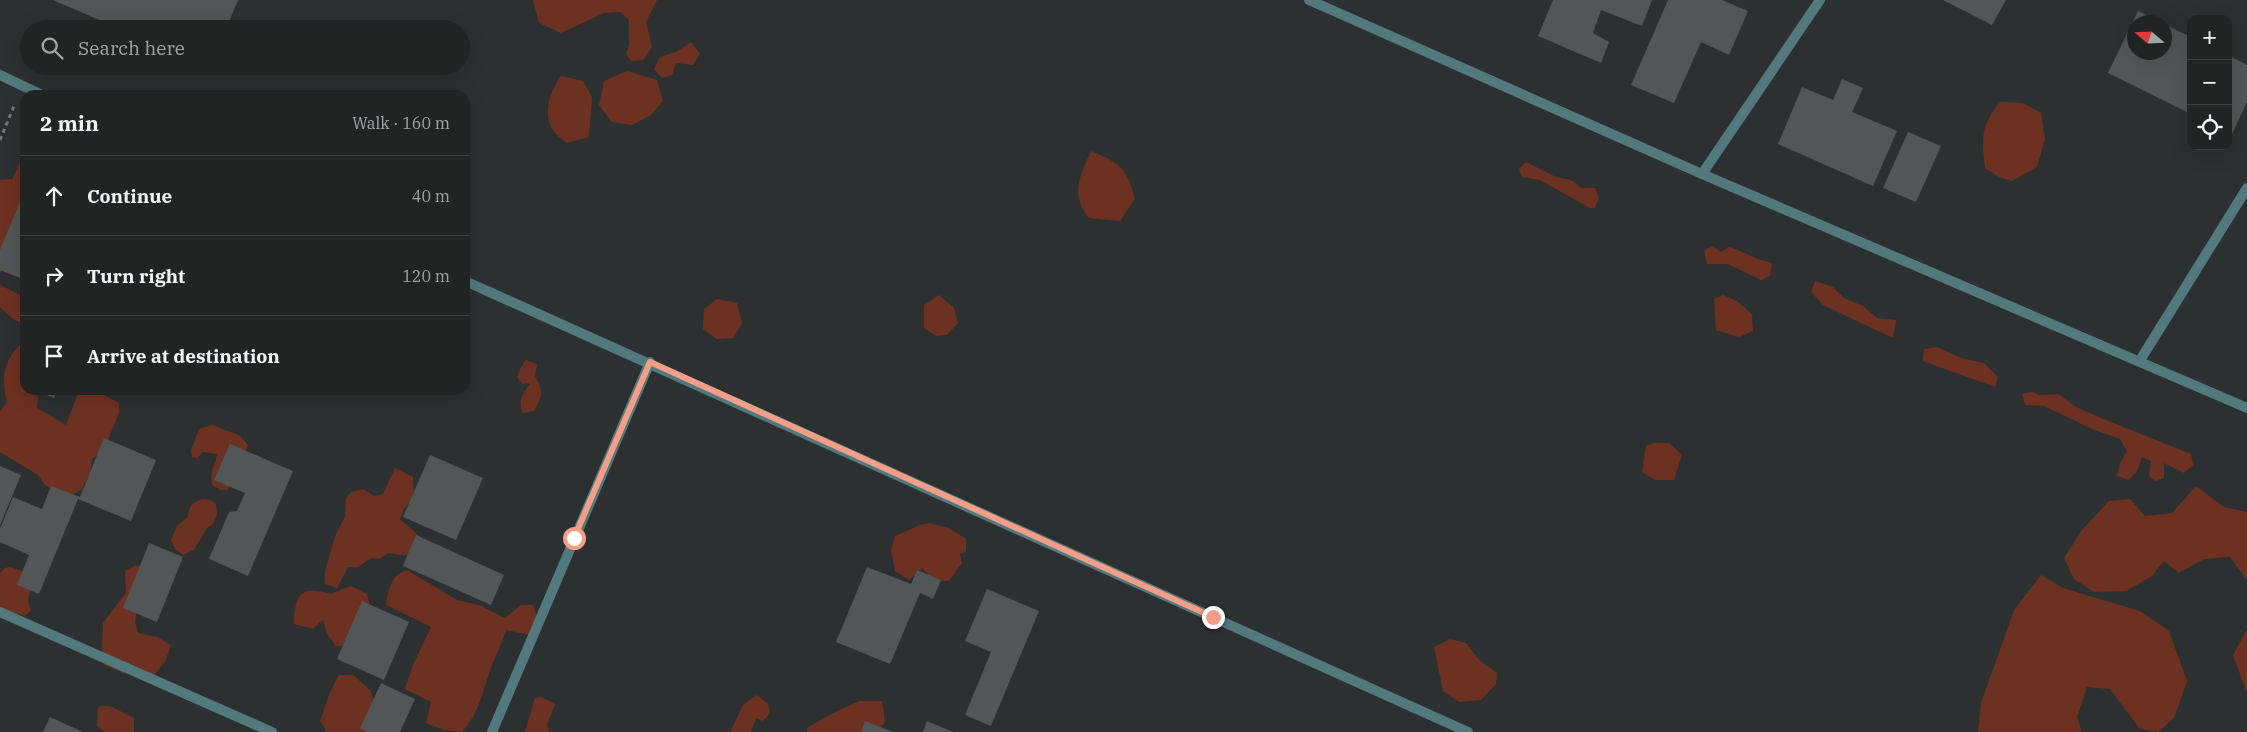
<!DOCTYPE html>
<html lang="en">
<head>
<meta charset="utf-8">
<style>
	body { margin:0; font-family:"IBM Plex Serif",serif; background:#2e3031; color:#f1f3f6 }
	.controls { position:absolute; right:15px; top:15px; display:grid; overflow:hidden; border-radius:10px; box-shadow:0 5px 20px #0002 }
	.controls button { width:45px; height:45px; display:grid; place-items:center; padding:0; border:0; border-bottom:1px solid #3f4141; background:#222424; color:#f1f3f6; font:25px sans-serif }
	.compass { position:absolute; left:2127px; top:15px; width:45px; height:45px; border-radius:50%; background:#222424; box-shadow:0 5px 20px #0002; rotate:289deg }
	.stop { position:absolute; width:15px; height:15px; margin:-11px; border:4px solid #f49e88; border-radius:50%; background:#fff }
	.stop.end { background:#f49e88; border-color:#fff; box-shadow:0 1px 5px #0008 }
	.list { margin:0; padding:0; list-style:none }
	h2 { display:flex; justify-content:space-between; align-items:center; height:65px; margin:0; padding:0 20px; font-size:21px }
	h2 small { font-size:16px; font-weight:400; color:#a2a4a6 }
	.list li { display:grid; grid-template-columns:32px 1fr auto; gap:15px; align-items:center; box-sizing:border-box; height:80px; padding:0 20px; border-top:1px solid #3f4141 }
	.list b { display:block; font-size:19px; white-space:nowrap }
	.list em { font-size:16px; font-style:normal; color:#a2a4a6 }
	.icon { flex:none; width:28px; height:28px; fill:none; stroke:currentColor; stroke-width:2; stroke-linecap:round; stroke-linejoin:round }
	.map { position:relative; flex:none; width:2247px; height:732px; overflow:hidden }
	.search { position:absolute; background:#222424; box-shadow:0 5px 20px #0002; left:20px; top:20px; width:450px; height:55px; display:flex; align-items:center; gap:12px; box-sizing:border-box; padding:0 18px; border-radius:28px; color:#a2a4a6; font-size:19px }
	.panel { position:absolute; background:#222424; box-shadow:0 5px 20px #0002; left:20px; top:90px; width:450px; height:305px; border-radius:15px }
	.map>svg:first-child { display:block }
	.green { fill:#6d3122 }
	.building { fill:#535656 }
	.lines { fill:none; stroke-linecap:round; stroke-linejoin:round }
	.path { stroke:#747777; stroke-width:3; stroke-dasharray:4 4; stroke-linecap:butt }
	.street { stroke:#52797d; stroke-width:10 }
	.route { stroke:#f49e88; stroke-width:6 }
</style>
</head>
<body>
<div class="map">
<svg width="2247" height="732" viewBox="0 0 2247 732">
	<rect width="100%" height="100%" fill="#2d3030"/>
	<!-- green -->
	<path class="green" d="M533 0H657L646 22 652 47 643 60 631 61 626 54 629 45V20L620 12 604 13 561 33 539 23Z
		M691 42 700 54 693 65 676 63 672 75 662 78 654 69 660 57 676 52Z
		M627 71 657 80 663 101 651 115 632 125 612 122 599 105 604 81Z
		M561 76 583 81 592 97 589 137 567 143C562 139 555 134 552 129 543 111 550 92 561 76Z
		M2000 102 2023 103 2041 113 2045 139 2037 167 2012 181 1999 177 1985 168C1982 138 1980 127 2000 102Z
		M25 151V220L0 274V180L12 179Z
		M1091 151C1120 163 1127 168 1135 199L1120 221 1089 218C1070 195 1080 175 1091 151Z
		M1526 162 1556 177 1571 180 1582 188H1595L1599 198 1595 208H1590L1540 180 1522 177 1519 169Z
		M1712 246 1721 252 1729 247C1745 252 1754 259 1772 263L1770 276 1761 280 1728 264H1707L1704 251Z
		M1815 281 1833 287 1844 298 1863 306 1877 318 1896 320 1893 338 1823 305 1811 292Z
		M0 285 25 297V324L14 320 0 307Z
		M939 295 954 308 958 323 947 335 936 336 924 328V305Z
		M1723 295 1737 301 1752 314 1753 331 1739 337 1716 330 1714 299Z
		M717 299 737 303 742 323 733 338 717 339 703 329 704 309Z
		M23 342 25 343V390H39L37 408 66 425 79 390H95L119 403V413L104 449 92 459 90 473 81 490 70 496 59 493 45 485 38 475 0 452V412L7 402C0 377 4 359 23 342Z
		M1937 347 1961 358 1984 363 1998 377 1995 387 1923 361 1924 349Z
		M526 360 537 364 535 377C545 393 542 395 534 411L523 413C518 400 522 394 530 384L528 383 522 384 517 377 521 367Z
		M2033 392 2039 395 2058 394 2076 407 2101 418 2191 454 2193 465 2184 473 2164 463V478L2155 481 2149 476 2151 461 2142 457 2137 471 2129 480 2117 476 2120 463 2127 451 2120 439 2092 429 2044 406 2025 405 2022 394Z
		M212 425 239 435 248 445 234 482 227 490H221L212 485C209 467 216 467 217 454L202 452 198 458 192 457 191 450 199 429Z
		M1654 443H1669L1682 455 1674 480H1655L1642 472 1646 446Z
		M395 468 413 477 414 496 404 509 400 519 427 543 419 557 388 553 379 559 371 558 358 567H348L337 588 325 584V571L336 534 345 517 346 498 351 492 363 489 374 496 383 494Z
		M2196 486 2224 507 2247 512V580L2230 557 2204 559 2179 573 2164 561 2152 576 2126 591 2094 592 2074 579 2064 558 2082 530 2109 501 2130 499 2145 516 2172 513Z
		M202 499 210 500 216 504 217 514 213 524 207 528 194 550 183 555 175 549 171 540 177 526 188 517C189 506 192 503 202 499Z
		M929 523 949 528 966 539V551L960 554 962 563 949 581H934L922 568 909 580 895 571 891 550 895 536 920 525Z
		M136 565 149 571 142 606 136 614 135 622 138 633 157 637 171 645 165 662 154 675 133 670 123 673 104 665 102 648 103 623 126 593 125 571Z
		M10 567 26 572 32 578 28 601 31 610 25 616 0 610V573L5 568Z
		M407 570 457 600 479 605 505 618 521 605H533L539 623 530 635 506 630C501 646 493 660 488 677 481 697 477 716 462 732L444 730 426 723 431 702 405 689 413 665 431 627 386 605C388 590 391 575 407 570Z
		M2041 575 2063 588 2140 611 2169 631 2187 681 2174 718 2158 732 2139 728 2110 689 2087 687 2077 717 2082 732H1978L1981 703 2014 610Z
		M351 586 367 594 371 609 352 647 336 646 327 634 323 619 313 629 294 624C295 595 300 584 331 594Z
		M2247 630V693L2233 655Z
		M1450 639 1466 643 1479 660 1497 673 1496 684 1481 700 1459 702 1443 691 1434 647Z
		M339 675H353L371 691 375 708 369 732H327L320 721 330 692Z
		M757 695 768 704 770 713 763 721 756 718 751 732H730L743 705Z
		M542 697 555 704 547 725 550 732H525L535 698Z
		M859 701H882L885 722 877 732H807V728L831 714Z
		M101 706H110L134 718V732H104L97 726 98 708Z"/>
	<!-- building -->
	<path class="building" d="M53 0H238L226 29H120Z
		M1553 0H1652L1642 26 1601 10 1593 33 1609 42 1601 63 1538 36Z
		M1668 0H1722L1748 11 1729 55 1701 42 1674 103 1631 85Z
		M1943 0H2006L1992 25Z
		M2138 11 2162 22H2134V52H2164V24L2191 37V114L2108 73Z
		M2228 55 2247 65V102L2232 134 2228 132Z
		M1842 79 1863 88 1852 112 1897 131 1873 186 1778 144 1802 87 1833 100Z
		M1908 132 1941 146 1916 202 1883 188Z
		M24 192 25 193V280L0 270V250Z
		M34 390H57L54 398Z
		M104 438 156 460 131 521 78 499 39 594 17 585 29 555 0 542V529L13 497 42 509 51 486 80 497Z
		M230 444 293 471 248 576 209 559 229 512 237 511 245 493 214 480Z
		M430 455 483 478 456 540 403 517Z
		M0 466 21 475 0 525Z
		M416 535 504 575 491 605 403 566Z
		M149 543 183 557 157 622 123 608Z
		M867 567 911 584 917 570 941 580 933 599 920 593 890 664 836 642Z
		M987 589 1039 611 991 726 965 715 991 652 965 641Z
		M362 601 409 622 384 680 337 659Z
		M381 683 415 699 400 732H368L360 728Z
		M50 717 83 732H43Z
		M865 721 893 732H861Z
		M927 721 953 732H923Z"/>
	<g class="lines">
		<!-- path -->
		<path class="path" d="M0 140 14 106"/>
		<!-- street -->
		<path class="street" d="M1309 0 1702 174 2247 408
			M0 75 42 95
			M1702 174 1820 0
			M465 281 1468 732
			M2139 362 2247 188
			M0 612 272 732
			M492 732 650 362"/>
	</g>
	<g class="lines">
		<!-- route -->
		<path class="route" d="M574 538 650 362 1213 617"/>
	</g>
</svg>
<div class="controls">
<button>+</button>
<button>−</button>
<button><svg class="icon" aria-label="locate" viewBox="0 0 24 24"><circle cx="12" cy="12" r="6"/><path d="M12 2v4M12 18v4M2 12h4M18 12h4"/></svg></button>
</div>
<svg class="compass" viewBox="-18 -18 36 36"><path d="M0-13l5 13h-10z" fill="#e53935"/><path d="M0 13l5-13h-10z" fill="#a2a4a6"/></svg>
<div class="stop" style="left:574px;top:538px"></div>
<div class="stop end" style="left:1213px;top:617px"></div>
<div class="search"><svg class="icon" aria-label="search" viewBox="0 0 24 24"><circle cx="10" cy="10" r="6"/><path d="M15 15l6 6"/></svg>Search here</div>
<section class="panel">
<h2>2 min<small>Walk · 160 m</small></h2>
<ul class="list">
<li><svg class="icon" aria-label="ahead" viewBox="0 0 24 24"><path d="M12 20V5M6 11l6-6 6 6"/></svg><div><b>Continue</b></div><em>40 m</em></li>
<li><svg class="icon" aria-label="right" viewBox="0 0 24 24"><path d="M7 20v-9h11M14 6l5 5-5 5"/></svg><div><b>Turn right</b></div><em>120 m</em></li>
<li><svg class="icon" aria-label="arrive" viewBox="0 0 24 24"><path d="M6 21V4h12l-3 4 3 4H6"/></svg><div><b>Arrive at destination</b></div></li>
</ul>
</section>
</div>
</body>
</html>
